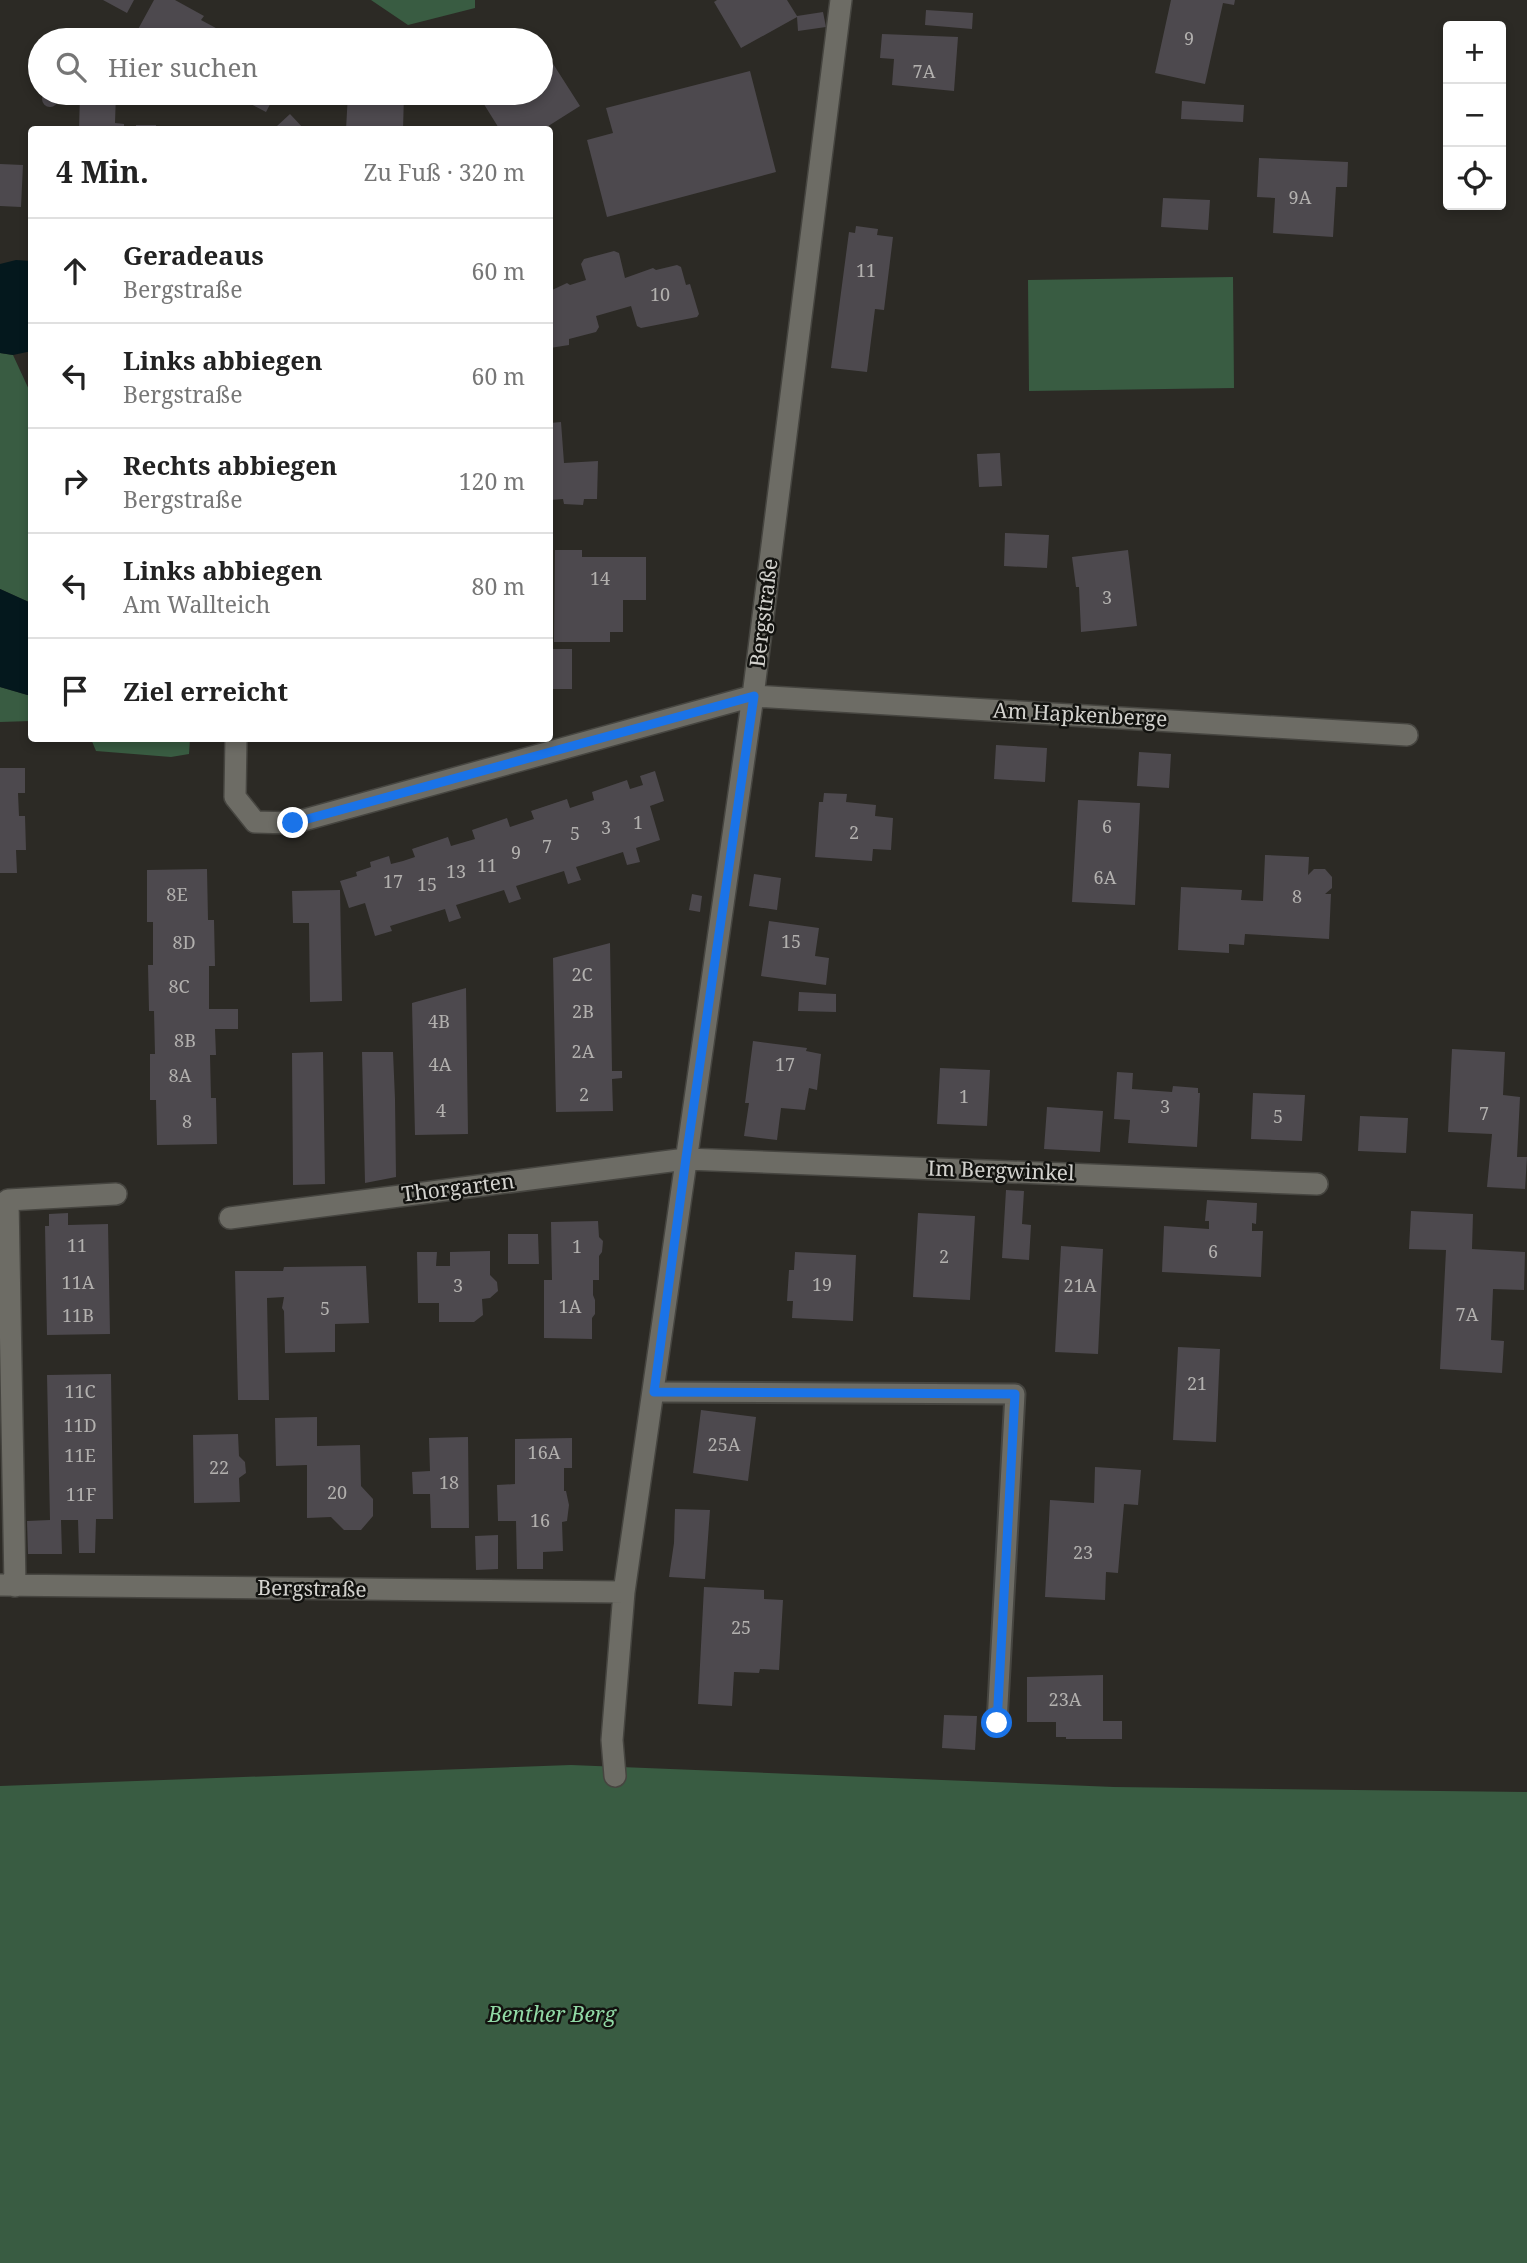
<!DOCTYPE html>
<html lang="de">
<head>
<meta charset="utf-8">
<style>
	body { margin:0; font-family:"Noto Serif",serif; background:#f6f6f6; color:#222 }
	.controls { position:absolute; right:21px; top:21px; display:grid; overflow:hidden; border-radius:7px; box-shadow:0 4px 10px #0003 }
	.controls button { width:63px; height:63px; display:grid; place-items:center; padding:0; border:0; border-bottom:2px solid #e0e0e0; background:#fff; color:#222; font:35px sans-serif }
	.stop { position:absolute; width:21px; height:21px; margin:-16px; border:5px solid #1a73e8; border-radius:50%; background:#fff }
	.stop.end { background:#1a73e8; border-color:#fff; box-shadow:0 2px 7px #0008 }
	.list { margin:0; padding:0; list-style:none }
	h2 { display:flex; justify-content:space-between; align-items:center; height:91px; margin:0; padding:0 28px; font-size:30px }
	h2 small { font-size:23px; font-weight:400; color:#767676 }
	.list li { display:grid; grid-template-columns:46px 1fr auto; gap:21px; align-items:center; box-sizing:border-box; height:105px; padding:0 28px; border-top:2px solid #e0e0e0 }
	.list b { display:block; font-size:26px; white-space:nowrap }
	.list p { margin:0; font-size:23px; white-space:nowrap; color:#767676 }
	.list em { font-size:23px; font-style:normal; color:#767676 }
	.icon { flex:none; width:38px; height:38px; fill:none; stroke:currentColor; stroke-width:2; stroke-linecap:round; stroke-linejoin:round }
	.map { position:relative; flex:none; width:1527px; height:2263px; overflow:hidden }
	.search { position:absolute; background:#fff; box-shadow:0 4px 10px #0003; left:28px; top:28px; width:525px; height:77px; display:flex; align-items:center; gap:18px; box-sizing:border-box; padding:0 24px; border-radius:38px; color:#767676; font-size:26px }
	.panel { position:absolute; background:#fff; box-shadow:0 4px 10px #0003; left:28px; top:126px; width:525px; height:616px; border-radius:7px }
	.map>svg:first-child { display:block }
	.green { fill:#395c42 }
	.water { fill:#04181d }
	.building { fill:#4d494e }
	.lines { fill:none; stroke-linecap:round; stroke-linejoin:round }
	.lane-casing { stroke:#464540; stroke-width:23 }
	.street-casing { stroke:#464540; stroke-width:24 }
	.lane { stroke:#6d6c65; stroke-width:19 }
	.street { stroke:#6d6c65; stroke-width:21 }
	.route { stroke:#1a73e8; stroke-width:9 }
	.labels { text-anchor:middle; stroke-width:5; stroke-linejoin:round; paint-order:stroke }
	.number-label { font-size:18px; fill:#b2b0ae }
	.street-label { font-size:21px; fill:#d3d2ce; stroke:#131310 }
	.park-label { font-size:21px; font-style:italic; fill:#91d9a5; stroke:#131310 }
</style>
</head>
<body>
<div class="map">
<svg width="1527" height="2263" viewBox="0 0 1527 2263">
	<rect width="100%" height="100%" fill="#2c2a25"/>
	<!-- green -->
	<path class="green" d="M371 0H475V8L408 25Z
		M1233 277 1234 388 1029 391 1028 280Z
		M0 353 13 355 31 394V603L0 589Z
		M0 687 31 696V721L0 722Z
		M91 739H190L189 754 171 757 96 751Z
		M571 1765 1114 1787 1527 1792V2263H0V1786Z"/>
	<!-- water -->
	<path class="water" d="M16 260 31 261 32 351 13 355 0 353V264Z
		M0 589 31 603V696L0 687Z"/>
	<!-- building -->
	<path class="building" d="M103 0H134L127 13Z
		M154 0H175L204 16 201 20 238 40H149L136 33Z
		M717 0H787L797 16 823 12 826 27 798 31 797 17 741 48 714 2Z
		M1171 0H1235L1234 5 1223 3 1205 84 1155 73Z
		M926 10 973 13 972 29 925 25Z
		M882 34 958 37 954 91 892 85 894 59 880 58Z
		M541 45 580 106 542 130H500L477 93H541Z
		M750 71 776 172 607 217 587 140 613 133 606 108Z
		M42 99a8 8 0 1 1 16 0a8 8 0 1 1-16 0Z
		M80 93H116L115 123 124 124V130H79Z
		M230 93H276L266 112Z
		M348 93 404 94 403 130H346Z
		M1182 101 1244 105 1243 122 1181 119Z
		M290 114 305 130H274L277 126Z
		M136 125H156V130H136Z
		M1259 158 1348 162 1347 187H1336L1333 237 1273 233 1275 198 1257 197Z
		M0 164 23 165 21 207 0 206Z
		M1163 198 1210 200 1208 230 1161 227Z
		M856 226 878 229 877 235 893 237 884 310 875 309 867 372 831 368 849 232 855 233Z
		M614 251 619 253 625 278 653 268 656 270 677 265 681 267 686 285 690 284 699 314 697 317 641 328 637 326 631 306 596 316 599 327 596 332 569 339V345L550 348V291L567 283 570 285 586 280 581 264 584 259Z
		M561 422 564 463 598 461 597 499H584L583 505 564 504 563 499 550 500V423Z
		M1000 453 1002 486 979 487 977 454Z
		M1005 533 1049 535 1047 568 1004 566Z
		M555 550H582V557H646V600H623V632H610V642H554Z
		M1128 550 1137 626 1081 632 1079 587H1076L1072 557Z
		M550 649H572V689H550Z
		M996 745 1047 748 1045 782 994 779Z
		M1139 752 1171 754 1169 788 1137 786Z
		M0 768H25V793H18L19 816H25L26 850H16L17 873H0Z
		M655 771 664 801 650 806 660 840 636 848 640 862 627 865 623 852 576 867 581 880 568 884 564 871 516 886 521 899 509 903 504 890 456 905 461 918 449 922 445 909 390 926 392 931 375 936 365 903 349 908 340 881 357 876 356 872 371 867 370 862 389 856 391 864 403 861 415 857 412 849 448 837 451 846 475 839 472 830 507 818 510 827 534 819 531 811 567 799 570 808 594 800 592 792 627 780 630 789 643 785 640 776Z
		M824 793 847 794 846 802 876 805 875 816 893 818 891 850 873 849 872 861 815 857 819 802H823Z
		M1078 800 1140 803 1135 905 1072 902Z
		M1265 855 1309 857 1308 875 1314 869H1325L1332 877V888L1325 894H1331L1329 939 1245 934 1244 945 1229 944V953L1178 950 1181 887 1242 890 1241 900 1263 901Z
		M207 869 208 920H214L215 966H209V1009H238V1029H215L216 1055H210L211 1098H216L217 1144 157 1145 156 1100H150V1054H155L154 1011H149L148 965H153V922H147V870Z
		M754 874 781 878 777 910 749 906Z
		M340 890 342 1001 310 1002 309 923H293L292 891Z
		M692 894 702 896 700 912 689 910Z
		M769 921 819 928 815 956 829 958 826 985 761 976Z
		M610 943 612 1071H622V1078L612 1079 613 1111 556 1112 553 958Z
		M466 988 468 1134 415 1135 412 1003Z
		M799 992 836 994V1012L798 1011Z
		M753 1041 807 1048 806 1051 821 1054 817 1090 809 1088 805 1110 781 1108 777 1140 744 1136 749 1103H745Z
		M1452 1049 1505 1052 1503 1095 1520 1097 1517 1157H1527L1525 1189 1487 1187 1492 1134 1448 1132Z
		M323 1052 325 1184 293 1185 292 1053Z
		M362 1052H393L395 1099 396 1177 365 1183Z
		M940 1068 990 1070 987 1126 937 1124Z
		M1117 1072 1133 1073 1132 1089 1172 1092 1173 1086 1198 1088V1093H1200L1197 1147 1128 1143 1130 1120 1114 1119Z
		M1253 1093 1305 1095 1302 1141 1251 1139Z
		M1047 1107 1103 1111 1100 1152 1044 1149Z
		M1360 1116 1408 1118 1406 1153 1358 1151Z
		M1006 1190 1024 1191 1022 1224 1031 1225 1029 1260 1002 1258Z
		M1207 1200 1257 1203 1256 1224 1252 1223V1231H1263L1261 1277 1162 1272 1164 1226 1209 1229V1221H1205Z
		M1411 1211 1473 1214 1472 1249 1525 1252 1524 1290 1493 1289 1491 1340 1504 1341 1502 1373 1440 1369 1446 1250 1409 1249Z
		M68 1213V1225L108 1224 110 1334 47 1335 45 1226H49V1214Z
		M918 1213 975 1216 970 1300 913 1297Z
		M598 1221 599 1237 603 1241 602 1252 599 1256V1280H593V1295L595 1300V1314L592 1318V1339L544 1338V1280H552L551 1222Z
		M508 1234H538L539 1264H508Z
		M1061 1246 1103 1249 1098 1354 1055 1352Z
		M490 1251V1275L497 1282 498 1291 490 1298 482 1299 483 1315 474 1322H439V1303H418L417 1252H437L436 1266H450V1252Z
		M795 1252 856 1255 853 1321 792 1318 793 1301H787L789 1270H794Z
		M366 1266 369 1323 335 1324V1352L285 1353 284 1311 282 1308 284 1297 267 1298 269 1400H238L235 1271H283L284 1267Z
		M1178 1347 1220 1349 1216 1442 1173 1440Z
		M111 1374 113 1519H96L95 1553H79L78 1520H61L62 1554H28L27 1521 50 1520 47 1375Z
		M701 1410 756 1417 748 1481 693 1473Z
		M317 1417V1446L360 1445 361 1486 373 1499V1516L361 1530H344L331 1517 307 1518V1465L276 1466 275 1418Z
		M238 1434 239 1456 245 1462 246 1473 239 1478 240 1502 194 1503 193 1435Z
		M468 1437 469 1528H431L430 1494H413L412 1472 430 1471 429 1438Z
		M572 1438V1468H564V1491H566L569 1505 567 1521 562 1522 563 1551 543 1552V1569H517L516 1521H498L497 1485 515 1484V1439Z
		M1095 1467 1141 1470 1138 1505 1124 1504 1118 1573 1106 1572 1105 1600 1045 1597 1050 1500 1094 1503Z
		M675 1509 710 1510 705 1579 669 1577 674 1543Z
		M498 1535V1569L476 1570 475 1536Z
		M704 1587 764 1590V1599L783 1600 779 1670 760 1669 759 1673 734 1672 732 1706 698 1704Z
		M1103 1675V1721H1122V1739H1066V1737H1056V1722H1027V1677Z
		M944 1715 977 1716 975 1750 942 1748Z"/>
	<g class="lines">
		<defs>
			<path id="lane" d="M654 1392 1015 1394 997 1723"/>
			<path id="street" d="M236 738 235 797 255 822 293 823 753 696 1407 735
				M230 1218 686 1159 1317 1184
				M0 1585 624 1592
				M15 1586 8 1200 116 1194
				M615 1776 612 1740 624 1592 753 696 841 0"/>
		</defs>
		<!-- lane casing -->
		<use href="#lane" class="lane-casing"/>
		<!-- street casing -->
		<use href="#street" class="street-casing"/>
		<!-- lane -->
		<use href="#lane" class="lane"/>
		<!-- street -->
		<use href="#street" class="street"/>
	</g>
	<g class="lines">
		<!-- route -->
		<path class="route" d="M293 823 754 696 686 1158 654 1392 1015 1394 997 1723"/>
	</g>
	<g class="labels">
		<!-- number labels -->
		<g class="number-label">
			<text x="1189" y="45">9</text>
			<text x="924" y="78">7A</text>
			<text x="1300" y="204">9A</text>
			<text x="866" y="277">11</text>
			<text x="660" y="301">10</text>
			<text x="600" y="585">14</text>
			<text x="1107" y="604">3</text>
			<text x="638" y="829">1</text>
			<text x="1107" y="833">6</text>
			<text x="606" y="834">3</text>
			<text x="854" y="839">2</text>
			<text x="575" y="840">5</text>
			<text x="547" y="853">7</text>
			<text x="516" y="859">9</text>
			<text x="487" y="872">11</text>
			<text x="456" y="878">13</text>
			<text x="1105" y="884">6A</text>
			<text x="393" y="888">17</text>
			<text x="427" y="891">15</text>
			<text x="177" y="901">8E</text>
			<text x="1297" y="903">8</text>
			<text x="791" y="948">15</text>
			<text x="184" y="949">8D</text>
			<text x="582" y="981">2C</text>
			<text x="179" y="993">8C</text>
			<text x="583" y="1018">2B</text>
			<text x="439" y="1028">4B</text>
			<text x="185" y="1047">8B</text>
			<text x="583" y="1058">2A</text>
			<text x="440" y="1071">4A</text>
			<text x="785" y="1071">17</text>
			<text x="180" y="1082">8A</text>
			<text x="584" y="1101">2</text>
			<text x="964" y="1103">1</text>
			<text x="1165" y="1113">3</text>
			<text x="441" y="1117">4</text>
			<text x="1484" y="1120">7</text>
			<text x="1278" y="1123">5</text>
			<text x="187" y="1128">8</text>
			<text x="77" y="1252">11</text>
			<text x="577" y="1253">1</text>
			<text x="1213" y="1258">6</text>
			<text x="944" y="1263">2</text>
			<text x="78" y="1289">11A</text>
			<text x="822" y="1291">19</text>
			<text x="458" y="1292">3</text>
			<text x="1080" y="1292">21A</text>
			<text x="570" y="1313">1A</text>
			<text x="325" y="1315">5</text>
			<text x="1467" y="1321">7A</text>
			<text x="78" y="1322">11B</text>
			<text x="1197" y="1390">21</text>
			<text x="80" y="1398">11C</text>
			<text x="80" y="1432">11D</text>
			<text x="724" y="1451">25A</text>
			<text x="544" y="1459">16A</text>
			<text x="80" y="1462">11E</text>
			<text x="219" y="1474">22</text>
			<text x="449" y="1489">18</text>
			<text x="337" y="1499">20</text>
			<text x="81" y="1501">11F</text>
			<text x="540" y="1527">16</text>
			<text x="1083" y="1559">23</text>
			<text x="741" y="1634">25</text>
			<text x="1065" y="1706">23A</text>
		</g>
		<!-- street labels -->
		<g class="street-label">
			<text transform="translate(764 613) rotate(-83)" y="7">Bergstraße</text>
			<text transform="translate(1080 715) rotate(3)" y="7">Am Hapkenberge</text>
			<text transform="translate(1001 1171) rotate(2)" y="7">Im Bergwinkel</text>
			<text transform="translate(458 1188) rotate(-7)" y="7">Thorgarten</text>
			<text transform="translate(312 1589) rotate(1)" y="7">Bergstraße</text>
		</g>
		<!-- park labels -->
		<g class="park-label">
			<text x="552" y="2022">Benther Berg</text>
		</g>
	</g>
</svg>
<div class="controls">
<button>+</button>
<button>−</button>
<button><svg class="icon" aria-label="locate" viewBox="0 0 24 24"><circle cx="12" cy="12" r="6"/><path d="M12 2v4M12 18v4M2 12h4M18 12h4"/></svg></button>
</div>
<div class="stop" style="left:997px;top:1723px"></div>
<div class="stop end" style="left:293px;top:823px"></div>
<div class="search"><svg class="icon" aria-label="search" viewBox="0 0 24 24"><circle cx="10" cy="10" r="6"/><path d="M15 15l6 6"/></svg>Hier suchen</div>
<section class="panel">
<h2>4 Min.<small>Zu Fuß · 320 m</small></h2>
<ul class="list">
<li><svg class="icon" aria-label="ahead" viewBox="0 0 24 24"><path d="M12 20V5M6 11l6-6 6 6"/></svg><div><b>Geradeaus</b><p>Bergstraße</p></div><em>60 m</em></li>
<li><svg class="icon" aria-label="left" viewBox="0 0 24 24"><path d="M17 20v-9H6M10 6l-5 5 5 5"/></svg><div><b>Links abbiegen</b><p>Bergstraße</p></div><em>60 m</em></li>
<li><svg class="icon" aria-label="right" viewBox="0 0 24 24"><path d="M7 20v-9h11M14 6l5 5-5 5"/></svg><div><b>Rechts abbiegen</b><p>Bergstraße</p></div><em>120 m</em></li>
<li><svg class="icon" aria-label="left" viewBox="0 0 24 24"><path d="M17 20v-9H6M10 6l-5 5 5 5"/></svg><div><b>Links abbiegen</b><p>Am Wallteich</p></div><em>80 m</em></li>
<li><svg class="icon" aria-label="arrive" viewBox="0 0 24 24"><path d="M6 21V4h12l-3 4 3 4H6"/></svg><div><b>Ziel erreicht</b></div></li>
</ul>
</section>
</div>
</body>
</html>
